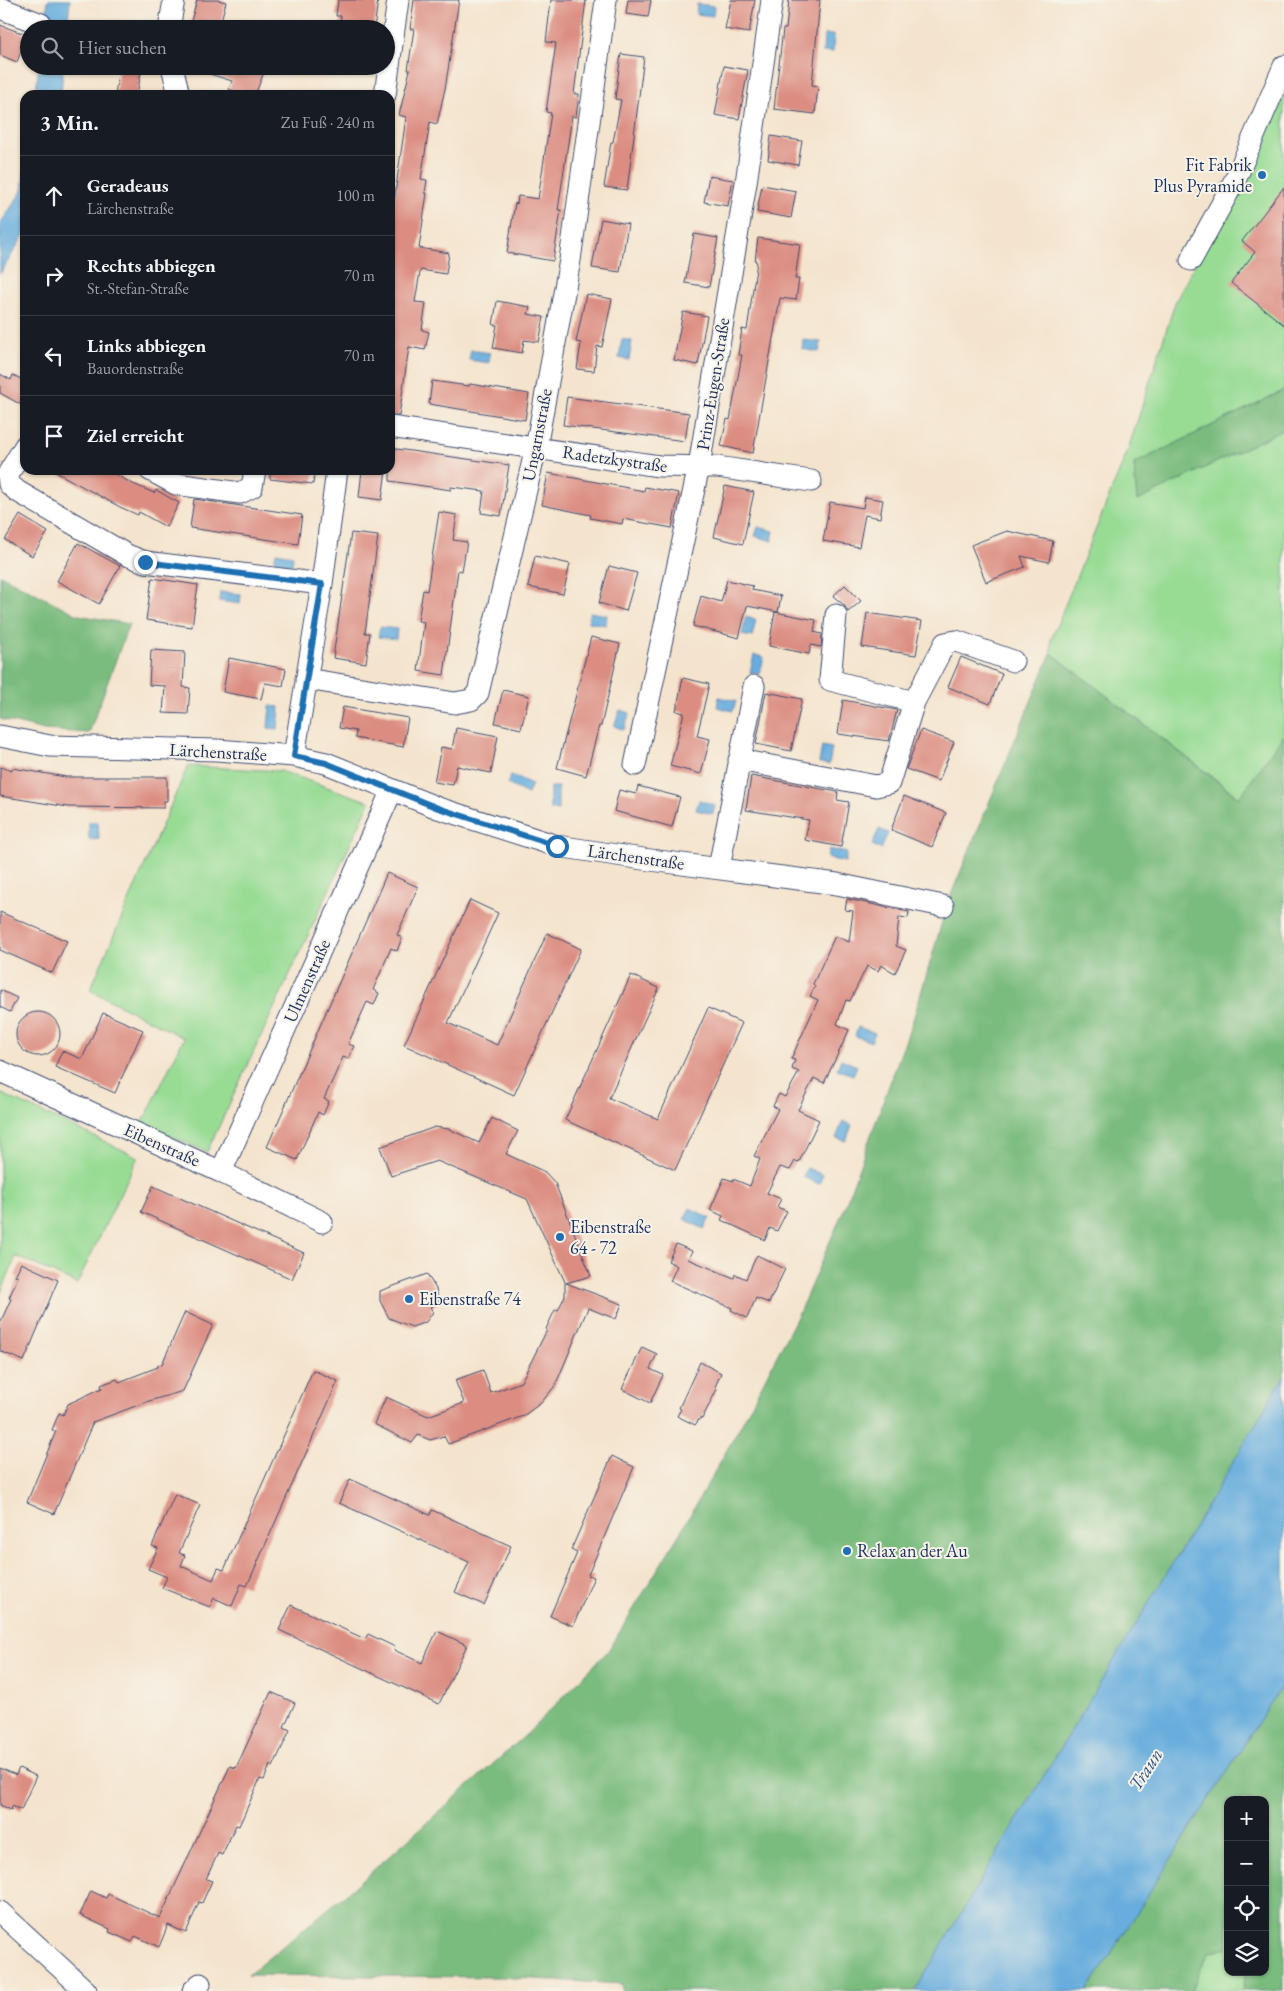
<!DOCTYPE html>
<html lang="de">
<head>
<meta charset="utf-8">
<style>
	body { margin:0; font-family:"EB Garamond",serif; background:#242831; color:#f1f3f6 }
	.controls { position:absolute; right:15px; bottom:15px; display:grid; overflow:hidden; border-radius:10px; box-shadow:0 1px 4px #0004 }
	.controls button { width:45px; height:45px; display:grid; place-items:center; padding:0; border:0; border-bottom:1px solid #363941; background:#171b24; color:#f1f3f6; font:25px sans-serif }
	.stop { position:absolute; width:15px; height:15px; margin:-11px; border:4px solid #1f6fb2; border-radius:50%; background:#fff }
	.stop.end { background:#1f6fb2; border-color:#fff; box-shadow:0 1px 5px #0008 }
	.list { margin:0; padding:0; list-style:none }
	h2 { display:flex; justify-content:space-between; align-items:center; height:65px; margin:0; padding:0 20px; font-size:21px }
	h2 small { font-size:16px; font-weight:400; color:#9ea1a6 }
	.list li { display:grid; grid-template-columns:32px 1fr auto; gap:15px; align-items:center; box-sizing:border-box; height:80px; padding:0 20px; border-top:1px solid #363941 }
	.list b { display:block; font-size:19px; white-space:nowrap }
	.list p { margin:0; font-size:16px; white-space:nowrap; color:#9ea1a6 }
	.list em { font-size:16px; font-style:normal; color:#9ea1a6 }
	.icon { flex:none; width:28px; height:28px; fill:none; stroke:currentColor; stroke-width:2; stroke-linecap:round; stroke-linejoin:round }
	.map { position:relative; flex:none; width:1284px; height:1991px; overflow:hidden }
	.search { position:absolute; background:#171b24; box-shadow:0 1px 4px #0004; left:20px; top:20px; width:375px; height:55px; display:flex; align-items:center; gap:12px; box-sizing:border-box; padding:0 18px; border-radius:28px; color:#9ea1a6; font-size:19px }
	.panel { position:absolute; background:#171b24; box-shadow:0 1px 4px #0004; left:20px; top:90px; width:375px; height:385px; border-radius:15px }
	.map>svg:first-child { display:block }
	.green { fill:#98dc94; stroke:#5a8679 }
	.forest { fill:#7abc7e; stroke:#4a766e }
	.water { fill:#67addd; stroke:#416e9e }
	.building { fill:#dc8d82 }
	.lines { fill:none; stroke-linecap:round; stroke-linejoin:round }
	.street-casing { stroke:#3c4a6f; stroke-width:23 }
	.street { stroke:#fff; stroke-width:21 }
	.route { stroke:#1f6fb2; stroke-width:6 }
	.poi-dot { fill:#1f6fb2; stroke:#f7f3e8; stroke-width:2 }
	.labels { text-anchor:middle; stroke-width:4; stroke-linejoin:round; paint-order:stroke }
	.poi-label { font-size:18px; fill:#1b2f5e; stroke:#f7f3e8; text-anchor:start }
	.street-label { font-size:18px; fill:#1b2f5e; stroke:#f7f3e8 }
	.water-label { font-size:19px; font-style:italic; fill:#325584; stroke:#f7f3e8 }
</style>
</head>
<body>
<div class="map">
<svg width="1284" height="1991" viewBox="0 0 1284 1991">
	<rect width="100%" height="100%" fill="#f7f3e8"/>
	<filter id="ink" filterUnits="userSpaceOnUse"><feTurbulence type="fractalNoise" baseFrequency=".02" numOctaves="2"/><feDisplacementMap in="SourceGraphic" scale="10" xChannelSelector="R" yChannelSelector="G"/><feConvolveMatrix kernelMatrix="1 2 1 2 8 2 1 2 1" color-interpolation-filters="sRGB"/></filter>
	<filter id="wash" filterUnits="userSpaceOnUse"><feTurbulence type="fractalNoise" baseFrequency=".0096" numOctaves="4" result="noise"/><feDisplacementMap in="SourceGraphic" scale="20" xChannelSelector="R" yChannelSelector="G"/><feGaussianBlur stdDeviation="1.12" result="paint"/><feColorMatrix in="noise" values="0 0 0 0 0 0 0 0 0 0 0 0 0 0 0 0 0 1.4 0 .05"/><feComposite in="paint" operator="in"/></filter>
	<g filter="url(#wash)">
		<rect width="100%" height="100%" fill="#f4e4cd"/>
		<!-- green -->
		<path class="green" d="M1284 89V390L1134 464 1137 501 1284 429V734L1240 798 1051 653V640L1128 450 1175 303Z
			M188 766 281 771 370 802 207 1152 142 1124 184 1038 90 990Z
			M0 1093 138 1157 77 1284 16 1256 0 1295Z
			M1228 1947V1972H1245L1244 1991H1190L1209 1952Z"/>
		<!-- forest -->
		<path class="forest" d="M1284 390V429L1137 501 1134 464Z
			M0 575 78 615 129 624 89 733 44 730 0 719Z
			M1051 653 1239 798 1284 734V1376C1164 1583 1036 1785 915 1991H622V1984L499 1977 248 1975 352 1889 527 1734 608 1651 680 1533 741 1425 799 1313 844 1209 913 1020 948 902Z
			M1284 1682V1991H1244L1245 1972H1265V1800H1228V1947L1209 1952 1190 1991H1087Z"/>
		<!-- water -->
		<path class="water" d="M48 0H70L67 29H44Z
			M697 4 714 6 713 16 696 14Z
			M824 35H834L833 52H823Z
			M39 66H63L61 95H35Z
			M25 166V233L0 274V224L22 191Z
			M622 339 632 341 629 360 619 358Z
			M803 340 821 342 819 352 802 349Z
			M471 350 490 353 489 363 469 360Z
			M758 527 774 531 772 541 755 536Z
			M276 552 293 555 292 565 274 562Z
			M220 592 241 594 240 604 219 601Z
			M590 612 607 615 606 625 588 622Z
			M746 617 756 620 752 637 742 635Z
			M380 627 397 629 396 639 378 637Z
			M754 655 764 657 760 674 750 672Z
			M719 697 736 701 733 711 717 707Z
			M270 706 280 707 278 729 268 728Z
			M620 710 630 713 624 730 614 726Z
			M822 746 832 748 829 765 819 763Z
			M511 775 532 784 528 794 507 784Z
			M550 787H558V810H550Z
			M699 800 715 805 713 814 696 810Z
			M89 822H98L99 839 89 840Z
			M879 829 888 833 881 849 872 845Z
			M829 849 847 853 845 862 827 858Z
			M858 1027 875 1033 871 1042 855 1036Z
			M841 1059 857 1066 853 1075 837 1069Z
			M843 1121 852 1125 846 1141 836 1138Z
			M807 1168 823 1175 819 1184 803 1177Z
			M690 1208 710 1218 704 1229 684 1219Z
			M1284 1376V1682L1087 1991H915C1036 1785 1164 1582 1284 1376Z"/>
		<g id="blocks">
			<!-- building -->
			<path class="building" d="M197 0H218L226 2 219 28 191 21Z
				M338 0H378L374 29H339L341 16H336Z
				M414 0H459L445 89 437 124 430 122 421 179 427 180 425 193H427L419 248 449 253 446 274 421 270 420 272 415 302 426 303 422 330 429 332 425 350 409 347 399 416 390 415V230L406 117 399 115 410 70H408L414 29H410Z
				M551 0H586L574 94H579L576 117 572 116 558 210H561L553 261 507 253 515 203 517 204 518 196 538 199 551 113 546 112 556 43 546 42Z
				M628 0H651L648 17 626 14Z
				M731 0H755L749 33 725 29Z
				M789 0H820L812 85 818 86 815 114 774 109 783 29H786Z
				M0 25 27 35 17 62 0 55Z
				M621 54 644 57 627 190 604 187 611 142H613L621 100 615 99Z
				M119 66H142L137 95H115Z
				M197 66H261L260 71 264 72 255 95H244L229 89 232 81 197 70Z
				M724 66 748 70 739 119 715 115Z
				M771 136 802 141 798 165 768 160Z
				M709 176 733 180 728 206 704 202Z
				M762 185 796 191 791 218 757 212Z
				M1284 187V325L1231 283 1255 252 1242 241Z
				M601 219 628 224 620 272 592 268Z
				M694 234 718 238 709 287 685 283Z
				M758 238 800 244 795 279H799L796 300 780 298 753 453 721 446 727 419 730 420 742 355H738L742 329 747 330 757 262 755 261Z
				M586 294 612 299 602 347 597 346 594 371 577 369 581 343 576 342Z
				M497 301 530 307 528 314 544 317 539 342 524 340 522 353 493 348 497 325H493Z
				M683 312 707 316 698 365 674 360Z
				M0 374 11 380 13 375 25 381V407L0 393Z
				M432 381 469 386 470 384 529 394 525 420 429 404Z
				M567 397 689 413 685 441 563 425Z
				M390 448 509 465 501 516 481 513 484 491 451 487V490L390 481Z
				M52 470H108L131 483 154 493 156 490 179 503 166 527 139 512 138 515 120 507Z
				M270 470H315L313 484 270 479Z
				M362 470H386L382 500 359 497Z
				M548 473 644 491 645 487 679 493 672 528 623 519 622 524 590 518 591 515 542 505Z
				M725 486 754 492 743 544 714 537Z
				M865 497 883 500 880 518 865 515 859 547 823 541 830 502 863 508Z
				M194 499 302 515 298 544 190 528Z
				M439 512 457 515 453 540 467 542 462 571 458 570 444 675 418 671 424 622 418 621 423 590 427 591Z
				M20 515 48 532 32 556 5 540Z
				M1007 531 1053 541 1049 562 1021 556 1025 567 986 582 971 545Z
				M351 533 378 536 365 633H370L366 663 333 658Z
				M78 543 120 566 99 604 57 581Z
				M535 556 570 564 563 594 528 587Z
				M609 566 637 573 626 611 599 603Z
				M152 578 198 585 192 627 146 620Z
				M727 580 753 586 752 590 781 596 778 612 747 606 739 638 693 626 701 596 721 602Z
				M845 585 861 601 848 612 844 605 833 596Z
				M775 612 816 620 814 632 822 634 821 647 811 645 809 654 769 646Z
				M867 613 922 621 916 655 862 647Z
				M591 637 620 644 601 726H599L586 776 557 768Z
				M151 650 185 652 183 687 190 688 188 714 163 713 165 686 149 685Z
				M961 657 1002 674 990 704 948 687Z
				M229 658 286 669 283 686 265 683 261 699 223 692Z
				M683 678 709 684 697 736 710 739 701 774 670 766 684 713 676 711Z
				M503 690 529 696 521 729 495 723Z
				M766 692 802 699 791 751 756 744Z
				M843 700 897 710 889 741 838 734Z
				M343 707 408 718 403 747 355 738 356 731 339 728Z
				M456 728 498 736 491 773 457 766 453 785 434 782 441 747 452 749Z
				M921 730 954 742 939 781 906 769Z
				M0 767 12 771V768L66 777H167V801H164V808L68 807 0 796Z
				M751 776 838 792 837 800 849 802 841 847 805 840 809 820 746 810Z
				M638 786 680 797 672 827 614 811 619 790 636 794Z
				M904 796 946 813 932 847 891 830Z
				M387 873 418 887 397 935 402 938 397 951 391 948 373 990 379 993 374 1005 367 1002 348 1044 354 1046 348 1059 343 1057 324 1099 329 1101 323 1115 318 1112 297 1160 267 1147Z
				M847 899 909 912 908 918 899 917 896 946 906 950 895 973 881 965 878 971 867 966 850 1001 846 1000 837 1024 849 1030 845 1039 824 1083 814 1078 798 1110 819 1120 799 1162 795 1161 790 1170 780 1167 767 1193 781 1199 777 1207 787 1211 777 1231 770 1228 765 1240 721 1220 723 1216 710 1210 724 1178 733 1181V1179L750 1186 760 1159 754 1156 778 1109 773 1106 779 1094 785 1097 799 1072 792 1069 795 1060 791 1059 818 1000 810 996 815 986 813 984 835 936 849 942 853 911 845 910Z
				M470 900 498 913 448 1023 497 1045 547 933 581 949 514 1095 404 1045Z
				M0 912 67 941 52 973 0 950Z
				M631 975 659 988 609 1098 658 1119 708 1008 742 1023 675 1170 565 1120Z
				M0 990 17 998 10 1012 0 1007Z
				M16 1034a22 22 0 1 1 44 0a22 22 0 1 1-44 0Z
				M103 1013 143 1030 115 1093 55 1067 62 1051 82 1059Z
				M492 1118 518 1131 506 1154 545 1172 555 1183 591 1276 566 1283 622 1304 616 1319 588 1308 555 1386 541 1403 523 1416 448 1444 444 1436 430 1440 418 1435 412 1443 374 1424 386 1397 428 1416 464 1403 455 1380 483 1370 491 1393 521 1382 547 1330 546 1329 555 1310H558L565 1296V1282L527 1199 437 1161 391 1176 380 1147 435 1127 449 1129 479 1143Z
				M153 1186 304 1253 292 1279 141 1212Z
				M676 1244 692 1251 688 1259 734 1278 735 1274 746 1279 757 1255 785 1269 769 1303 756 1298 747 1318 731 1310 732 1308 670 1281 677 1266 668 1261Z
				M21 1263 58 1280 24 1361 0 1351V1323L11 1299 9 1298 18 1277 15 1276Z
				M427 1274 436 1289 439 1303 430 1307 433 1312 426 1322 412 1327 389 1318 380 1301V1291Z
				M185 1312 213 1325 183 1391 149 1401 93 1422 54 1514 27 1502 56 1431 52 1430 59 1413 63 1415 68 1404 102 1388 101 1385 117 1379 119 1382 158 1367V1365L162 1364Z
				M642 1347 657 1354 650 1369 663 1375 650 1403 622 1389Z
				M700 1362 721 1373 715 1387 717 1389 702 1419 700 1418 695 1425 677 1416 681 1409 679 1408Z
				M313 1370 338 1381 247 1586 241 1584 232 1606 214 1598 210 1607 162 1588 167 1577 148 1569 158 1548 152 1546 175 1494 200 1505 179 1553 185 1555 181 1566 213 1580 218 1568 224 1570Z
				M612 1456 634 1467 588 1575 594 1577 573 1626 550 1616 577 1553 571 1550Z
				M350 1479 430 1515 432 1510 511 1546 484 1605 455 1592 469 1562 339 1503Z
				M291 1605 365 1639 368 1634 395 1647 394 1650 422 1663 437 1631 467 1645 439 1704 279 1630Z
				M271 1692 295 1703 284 1727 290 1730 273 1767 270 1765 264 1780 260 1779 239 1826 236 1825 222 1855 218 1853 206 1879 212 1881 202 1903 199 1902 186 1933 168 1925 159 1947 135 1936 132 1942 109 1932 110 1929 80 1915 91 1891 106 1898 108 1894 160 1918 230 1766 236 1768Z
				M0 1768 16 1775 19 1768 36 1776 21 1810 12 1806 11 1810 0 1805Z"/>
		</g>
	</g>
	<g filter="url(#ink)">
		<use href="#blocks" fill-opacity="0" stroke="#3c4a6f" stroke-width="1"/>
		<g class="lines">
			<defs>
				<path id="street" d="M0 8 41 24
					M169 29 174 0
					M172 66 179 95
					M385 95 398 0
					M1191 260 1236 178 1284 66
					M390 427 659 466 717 467 811 481
					M25 446 8 474 9 484 17 491 127 555 145 562 322 584
					M150 470 176 484 240 493 252 487 255 470
					M306 679 455 703 471 700 478 693 536 448 570 260 606 0
					M914 702 945 643 956 641 1013 661
					M0 736 50 746 217 750 294 756 326 763 438 808 557 846 643 859 837 884 943 906
					M294 756 322 584 337 470
					M739 760 876 786 889 783 914 702 830 680 836 615
					M635 765 699 466 746 183 772 0
					M719 868 754 686
					M0 1071 221 1172 322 1222
					M221 1172 392 790
					M0 1912 86 1991
					M193 1991 200 1984"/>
			</defs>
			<!-- street casing -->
			<use href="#street" class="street-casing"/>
			<!-- street -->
			<use href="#street" class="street"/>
		</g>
	</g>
	<g class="lines" filter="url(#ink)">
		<!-- route -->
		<path class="route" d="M145 562 322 584 294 756 326 763 438 808 557 846"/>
	</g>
	<!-- markers -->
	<g class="poi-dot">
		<circle cx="1262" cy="175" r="5"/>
		<circle cx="560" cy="1237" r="5"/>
		<circle cx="409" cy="1299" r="5"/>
		<circle cx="847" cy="1551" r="5"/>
	</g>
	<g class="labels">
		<!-- poi labels -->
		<g class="poi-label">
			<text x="1252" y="171" text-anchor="end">Fit Fabrik<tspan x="1252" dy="21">Plus Pyramide</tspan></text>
			<text x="570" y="1233">Eibenstraße<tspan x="570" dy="21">64 - 72</tspan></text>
			<text x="419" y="1305">Eibenstraße 74</text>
			<text x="857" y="1557">Relax an der Au</text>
		</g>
		<!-- street labels -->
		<g class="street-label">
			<text transform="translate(713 384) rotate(-81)" y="6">Prinz-Eugen-Straße</text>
			<text transform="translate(537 435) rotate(-79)" y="6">Ungarnstraße</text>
			<text transform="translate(615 459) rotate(8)" y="6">Radetzkystraße</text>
			<text transform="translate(218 752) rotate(3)" y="6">Lärchenstraße</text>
			<text transform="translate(636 857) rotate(8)" y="6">Lärchenstraße</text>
			<text transform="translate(307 981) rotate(-66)" y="6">Ulmenstraße</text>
			<text transform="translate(162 1145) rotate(24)" y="6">Eibenstraße</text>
		</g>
		<!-- water labels -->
		<g class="water-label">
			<text transform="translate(1145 1769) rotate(-57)" y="7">Traun</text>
		</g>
	</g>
</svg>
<div class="controls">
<button>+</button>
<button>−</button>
<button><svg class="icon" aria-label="locate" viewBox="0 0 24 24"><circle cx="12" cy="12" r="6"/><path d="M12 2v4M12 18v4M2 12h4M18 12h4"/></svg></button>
<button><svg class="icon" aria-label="layers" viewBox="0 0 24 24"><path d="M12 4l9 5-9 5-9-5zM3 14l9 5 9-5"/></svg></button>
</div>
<div class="stop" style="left:557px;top:846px"></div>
<div class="stop end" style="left:145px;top:562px"></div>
<div class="search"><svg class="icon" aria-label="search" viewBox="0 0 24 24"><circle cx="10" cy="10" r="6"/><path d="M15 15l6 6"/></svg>Hier suchen</div>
<section class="panel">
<h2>3 Min.<small>Zu Fuß · 240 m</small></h2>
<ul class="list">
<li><svg class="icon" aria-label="ahead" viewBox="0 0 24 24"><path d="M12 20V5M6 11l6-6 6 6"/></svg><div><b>Geradeaus</b><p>Lärchenstraße</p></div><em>100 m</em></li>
<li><svg class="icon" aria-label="right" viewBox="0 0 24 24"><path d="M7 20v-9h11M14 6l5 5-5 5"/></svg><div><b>Rechts abbiegen</b><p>St.-Stefan-Straße</p></div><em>70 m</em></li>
<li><svg class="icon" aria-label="left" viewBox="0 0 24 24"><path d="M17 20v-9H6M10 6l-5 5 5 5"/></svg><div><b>Links abbiegen</b><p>Bauordenstraße</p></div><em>70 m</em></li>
<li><svg class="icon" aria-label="arrive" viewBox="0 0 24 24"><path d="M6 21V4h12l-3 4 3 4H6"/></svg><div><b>Ziel erreicht</b></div></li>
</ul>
</section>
</div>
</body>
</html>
